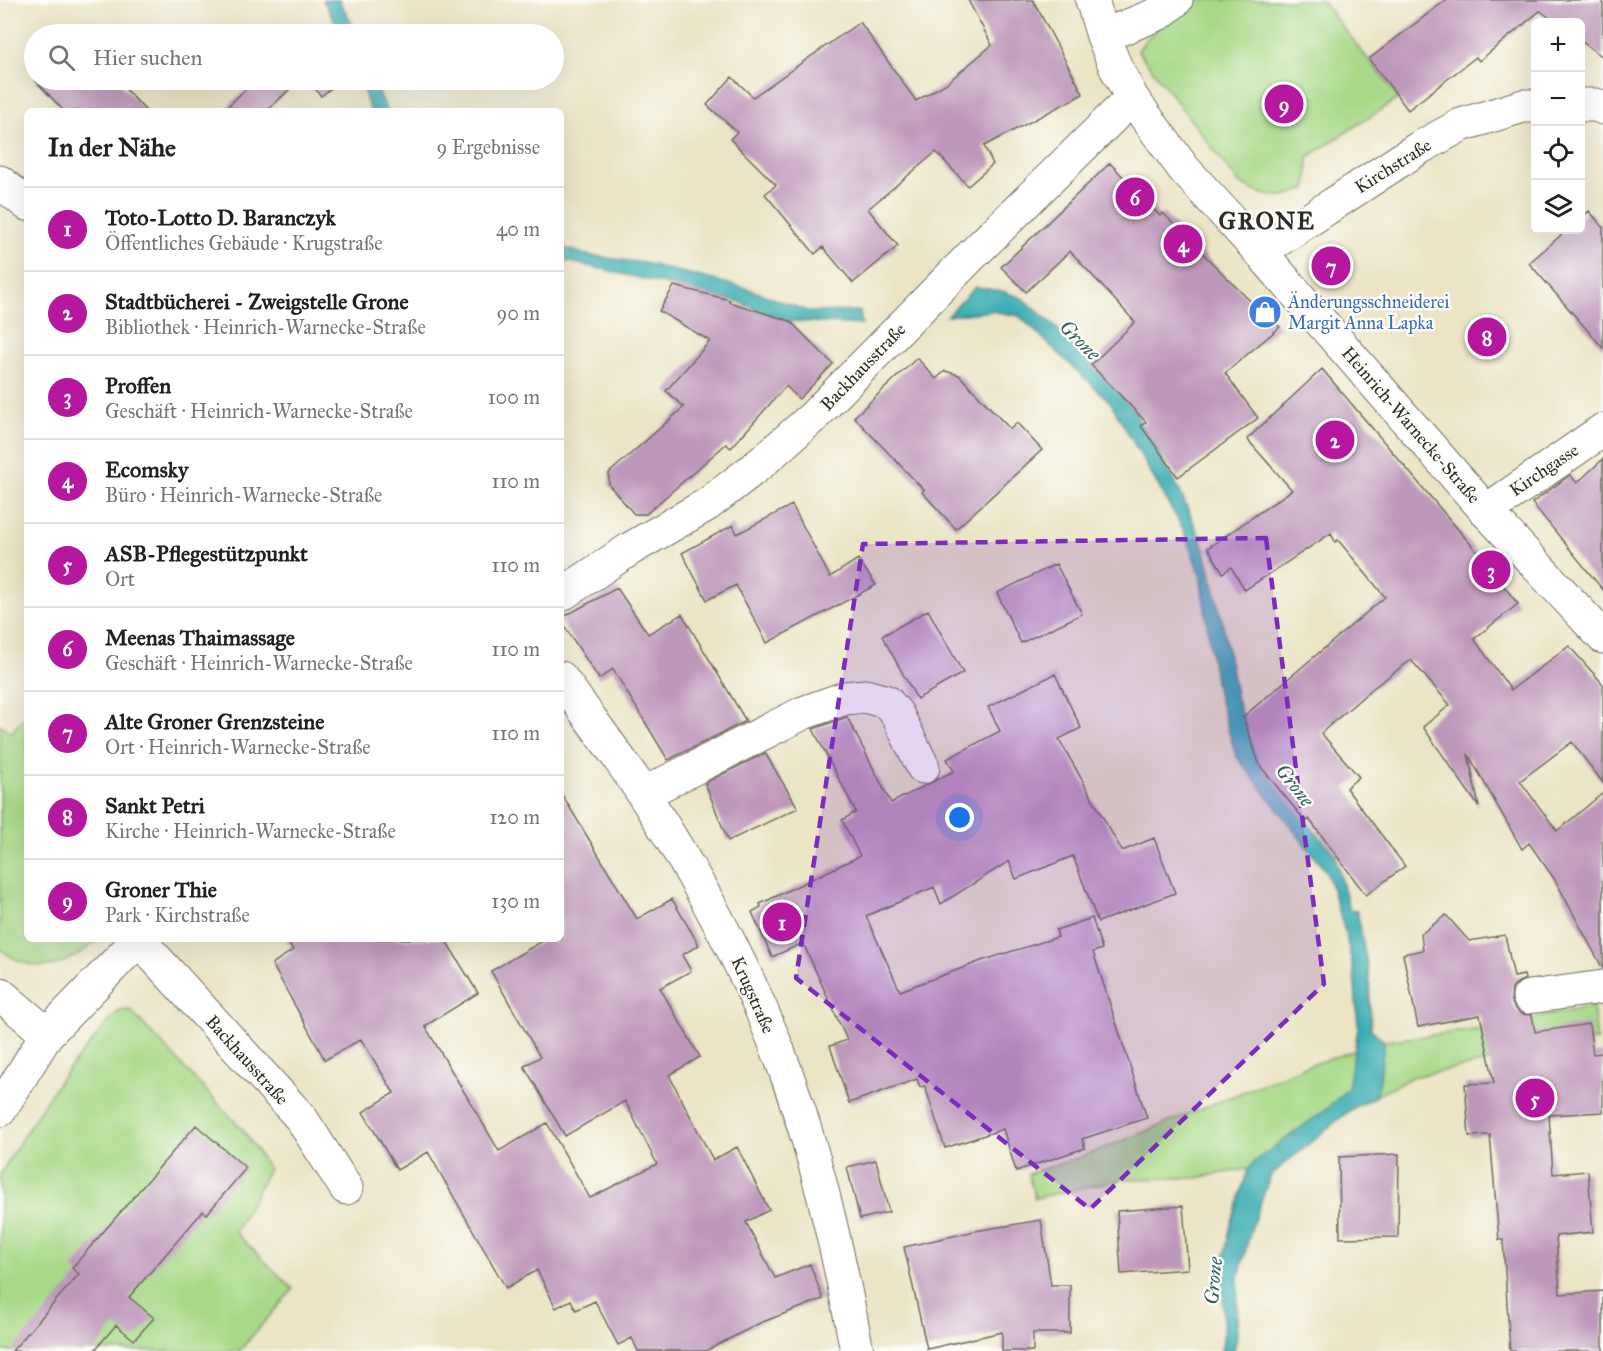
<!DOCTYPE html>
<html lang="de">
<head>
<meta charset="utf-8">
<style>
	body { margin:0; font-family:"IM FELL Great Primer",serif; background:#f2f2f2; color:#202124 }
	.controls { position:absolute; right:18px; top:18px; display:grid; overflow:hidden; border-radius:9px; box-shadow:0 6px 24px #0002 }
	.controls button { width:54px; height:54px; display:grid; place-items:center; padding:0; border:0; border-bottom:2px solid #e0e0e0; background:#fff; color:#202124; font:30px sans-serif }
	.you { position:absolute; left:960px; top:818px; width:21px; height:21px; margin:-15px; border:4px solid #fff; border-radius:50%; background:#1a73e8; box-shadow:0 0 0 9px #1a73e833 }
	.badge { display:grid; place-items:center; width:39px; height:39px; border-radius:50%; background:#b5179e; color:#fff; font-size:20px; font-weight:700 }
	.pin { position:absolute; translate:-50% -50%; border:3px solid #fff; box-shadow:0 2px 6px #0006 }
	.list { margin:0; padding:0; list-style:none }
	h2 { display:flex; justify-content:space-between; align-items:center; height:78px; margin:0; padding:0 24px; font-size:26px }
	h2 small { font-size:20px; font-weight:400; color:#757577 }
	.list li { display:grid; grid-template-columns:39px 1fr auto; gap:18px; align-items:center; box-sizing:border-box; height:84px; padding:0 24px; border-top:2px solid #e0e0e0 }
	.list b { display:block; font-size:22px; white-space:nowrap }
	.list p { margin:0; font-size:20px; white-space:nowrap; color:#757577 }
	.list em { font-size:20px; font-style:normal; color:#757577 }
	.icon { flex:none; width:33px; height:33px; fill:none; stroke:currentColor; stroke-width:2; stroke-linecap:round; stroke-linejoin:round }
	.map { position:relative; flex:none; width:1603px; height:1351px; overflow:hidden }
	.search { position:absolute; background:#fff; box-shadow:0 6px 24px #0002; left:24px; top:24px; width:540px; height:66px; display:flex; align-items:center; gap:15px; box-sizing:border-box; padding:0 21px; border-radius:33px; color:#757577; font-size:22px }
	.panel { position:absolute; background:#fff; box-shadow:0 6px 24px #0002; left:24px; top:108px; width:540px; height:834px; border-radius:9px }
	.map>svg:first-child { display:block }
	.green { fill:#a8d988; stroke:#6a825a; stroke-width:1.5 }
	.water { fill:#3badb3; stroke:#336c6f; stroke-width:1.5 }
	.building { fill:#be98bb }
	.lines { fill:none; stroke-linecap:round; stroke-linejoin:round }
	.minor-casing { stroke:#6e6c61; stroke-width:35 }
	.minor { stroke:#fff; stroke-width:33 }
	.marked { fill:#7b2cbf; fill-opacity:0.2; stroke:#7b2cbf; stroke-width:4.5; stroke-dasharray:12 8; stroke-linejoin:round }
	.labels { text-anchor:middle; stroke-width:5; stroke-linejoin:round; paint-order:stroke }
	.street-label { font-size:18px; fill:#2b2b2b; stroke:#fdfcf7 }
	.shop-label { font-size:18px; fill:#366cbe; stroke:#fdfcf7; text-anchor:start }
	.water-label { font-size:20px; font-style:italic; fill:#315f61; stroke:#fdfcf7 }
	.district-label { font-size:24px; font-weight:bold; letter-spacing:1.5px; fill:#2b2b2b; stroke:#fdfcf7 }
</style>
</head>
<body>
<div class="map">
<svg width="1603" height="1351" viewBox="0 0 1603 1351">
	<rect width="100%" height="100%" fill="#fdfcf7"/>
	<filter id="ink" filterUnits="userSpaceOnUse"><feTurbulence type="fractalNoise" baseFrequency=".0167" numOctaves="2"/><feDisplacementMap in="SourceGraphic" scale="12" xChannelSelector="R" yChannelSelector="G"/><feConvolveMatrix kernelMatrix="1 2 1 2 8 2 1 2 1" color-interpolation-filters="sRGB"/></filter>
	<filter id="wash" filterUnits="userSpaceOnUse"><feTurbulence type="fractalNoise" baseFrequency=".008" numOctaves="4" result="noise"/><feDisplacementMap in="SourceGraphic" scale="24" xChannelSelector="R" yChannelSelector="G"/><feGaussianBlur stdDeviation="1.35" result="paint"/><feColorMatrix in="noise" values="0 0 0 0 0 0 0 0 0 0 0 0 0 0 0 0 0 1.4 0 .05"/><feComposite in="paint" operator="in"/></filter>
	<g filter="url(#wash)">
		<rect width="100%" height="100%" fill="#ebe5c6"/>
		<!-- green -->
		<path class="green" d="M1193 0H1321L1399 98 1308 157 1307 188C1280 202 1262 197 1238 182L1138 51 1145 40Z
			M27 715V939H99C66 967 37 978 0 949V724L11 733Z
			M1593 1006 1597 1040 1412 1077 1350 1110 1273 1172 1248 1169 1195 1178 1124 1179 1035 1198 1028 1174 1095 1152 1304 1067 1384 1041 1482 1029Z
			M130 1010 243 1130 269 1169 235 1232 293 1289 239 1351H0V1175L22 1138 61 1078 118 1011Z"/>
		<!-- water -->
		<path class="water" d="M323 0H339L351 21 356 34H342Z
			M360 80H374L387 111H370Z
			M561 247 587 255 644 263 746 288 810 312 860 311 862 325 790 321 762 312 740 302 571 262 561 261Z
			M975 287 1002 291 1022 298 1052 323 1135 410 1141 426 1155 446 1179 489 1204 547 1223 624 1237 700 1260 766 1335 855 1350 911 1357 910 1369 974 1371 1029 1384 1041 1380 1081 1375 1096 1350 1110 1271 1175 1252 1226 1238 1280 1237 1338 1234 1351H1221L1223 1338V1266L1230 1228 1248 1169 1255 1161 1329 1107 1348 1088 1358 1027 1354 973 1346 935 1327 873 1236 756 1216 688 1200 575 1183 529 1110 402 1019 316 991 311 947 316Z"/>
		<g id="blocks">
			<!-- building -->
			<path class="building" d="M968 0H1033L1083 94 984 146 993 164 968 186 936 152 868 209 898 246 853 283 823 247 815 254 765 194 776 185 730 139 737 132 707 105 732 77 753 97 860 22 916 101 947 83 992 45Z
				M1446 0H1603V57L1581 41V22H1556L1540 11 1479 61 1476 57 1408 110 1369 59Z
				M35 80H117L146 111H64Z
				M255 80H299L267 111H223Z
				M308 80H342L321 96Z
				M1110 163 1160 216 1163 213 1246 297 1280 327 1225 373 1258 418 1178 477 1141 426 1146 422 1091 365 1135 322 1070 251 1026 292 1001 267Z
				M1589 211 1603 227V348L1529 263 1567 230H1581V218Z
				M674 286 730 300 729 302 790 321 833 364 799 399 786 386 731 448 726 444 646 514H634L609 485V473L684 407 666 391 710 341 659 311Z
				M917 358 936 379 945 371 959 375 1010 429 1017 423 1042 450 956 529 922 492 924 490 854 417Z
				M1322 369 1473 547 1518 604 1474 639 1511 690 1569 646 1603 684V783L1572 742 1520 781 1557 831 1603 793V969L1555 880 1529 843 1522 849 1468 754 1479 807 1423 727 1450 705 1411 660 1372 689 1321 733 1359 777 1346 788 1405 866 1366 895 1309 819 1306 822 1260 766 1243 717 1385 597 1338 540 1335 542 1331 533 1245 590 1231 567 1223 573 1208 548 1292 490 1247 439Z
				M1603 459V590L1532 503 1570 475 1577 483Z
				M792 505 830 577 858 559 876 585 767 643 736 585 707 600 682 553 733 525 737 534Z
				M1056 564 1082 614 1021 643 997 593Z
				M617 588 648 634 682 614 746 721 668 760 613 669 599 679 561 621V618Z
				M928 610 963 673 917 699 882 636Z
				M1055 674 1081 728 1059 739 1122 851 1154 838 1175 893 1098 922 1073 856 1016 879 1009 861 941 904 934 887 866 916 900 991 984 960 1058 937 1056 930 1092 918 1102 949 1093 952 1147 1118 1082 1139 1085 1148 1016 1171 1003 1129 945 1148 925 1086 920 1087 917 1079 849 1103 830 1046 847 1040 803 943 772 957 752 912 761 907 760 904 860 856 842 820 856 812 813 729 847 717 891 803 954 771 947 759 1000 731 988 707Z
				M765 753 798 808 728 841 705 783Z
				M561 793 637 919 672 899 699 945 682 955 691 971 660 988 700 1057 669 1075 713 1160 737 1147 769 1210 746 1222 775 1278 810 1264 823 1299 760 1323 706 1351H638L632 1338 618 1345 595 1301 576 1310 571 1300 556 1308 537 1270 506 1288 428 1152 397 1170 363 1112 394 1093 361 1039 325 1060 272 964 293 950 285 939H445L478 993 425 1026 499 1151 547 1123 590 1198 657 1164 625 1101 565 1136 524 1066 540 1057 491 971 546 939H561Z
				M1446 915 1469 941 1505 935 1514 977 1524 975 1525 979 1517 983 1512 989 1511 1000 1515 1009 1521 1014 1532 1015 1535 1032 1589 1024 1593 1054 1603 1053V1112L1549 1115 1553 1174 1588 1171 1593 1232 1556 1236 1560 1294 1603 1291V1351H1510L1503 1240H1499L1490 1135 1469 1136 1465 1084 1494 1083 1480 1015 1418 1027 1403 954 1423 950 1421 934Z
				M196 1125 246 1168 207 1214 203 1211 129 1297 154 1318 134 1340 116 1325 94 1351H12L79 1274 72 1268Z
				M1399 1154 1398 1237 1340 1238 1339 1157Z
				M876 1160 889 1212 860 1219 847 1167Z
				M1183 1206 1188 1269 1121 1274 1117 1211Z
				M1041 1220 1051 1285H1070V1333H1033V1351H1002V1332L927 1349 904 1247 975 1231Z"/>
		</g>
	</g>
	<g filter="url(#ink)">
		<use href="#blocks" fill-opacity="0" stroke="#6e6c61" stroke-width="1.5"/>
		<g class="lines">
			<defs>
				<path id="minor" d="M1092 0 1103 36 1116 68 1132 98 1184 169 1260 252 1486 511 1603 637
					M1103 36 1160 13 1176 0
					M1580 105H1596L1603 108
					M0 182 27 204
					M1260 252 1419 148 1461 125 1523 106H1536
					M1486 511 1603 430
					M561 595 630 549 708 504 761 463 813 417 970 257 1132 98
					M561 678C587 715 615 751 640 789 685 858 727 932 760 1007 808 1116 835 1234 857 1351
					M643 794 803 713 845 698 865 696 887 702 897 714 923 767
					M138 939 301 1118 346 1188
					M0 994 47 1034
					M1529 997 1603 987
					M0 1110 47 1034 139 939"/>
			</defs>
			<!-- minor casing -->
			<use href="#minor" class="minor-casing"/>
			<!-- minor -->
			<use href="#minor" class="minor"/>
		</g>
	</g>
	<!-- marked area -->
	<path class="marked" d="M1266 538 1324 984 1090 1209 796 978 863 544Z"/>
	<!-- icons -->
	<defs>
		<symbol id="shop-disc" viewBox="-11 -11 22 22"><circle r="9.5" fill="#3f7fe0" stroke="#fdfcf7"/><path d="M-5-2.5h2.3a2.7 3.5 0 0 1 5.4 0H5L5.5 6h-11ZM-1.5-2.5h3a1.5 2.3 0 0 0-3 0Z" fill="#fff"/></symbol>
	</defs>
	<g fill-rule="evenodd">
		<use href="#shop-disc" x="1246" y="293" width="38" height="38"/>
	</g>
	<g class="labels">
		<!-- street labels -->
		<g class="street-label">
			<text transform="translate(1393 166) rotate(-32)" y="6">Kirchstraße</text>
			<text transform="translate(863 367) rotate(-46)" y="6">Backhausstraße</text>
			<text transform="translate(1411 425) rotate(49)" y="6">Heinrich-Warnecke-Straße</text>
			<text transform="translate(1544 470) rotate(-34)" y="6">Kirchgasse</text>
			<text transform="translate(753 995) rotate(66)" y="6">Krugstraße</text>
			<text transform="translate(247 1060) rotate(48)" y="6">Backhausstraße</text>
		</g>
		<!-- shop labels -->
		<g class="shop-label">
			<text x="1288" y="308">Änderungsschneiderei<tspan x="1288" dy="21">Margit Anna Lapka</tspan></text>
		</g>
		<!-- water labels -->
		<g class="water-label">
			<text transform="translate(1080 340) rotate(45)" y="7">Grone</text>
			<text transform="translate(1295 785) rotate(52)" y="7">Grone</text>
			<text transform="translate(1213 1281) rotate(-85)" y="7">Grone</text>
		</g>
		<!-- district labels -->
		<g class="district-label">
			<text x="1267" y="229">GRONE</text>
		</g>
	</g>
</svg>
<div class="controls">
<button>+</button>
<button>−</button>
<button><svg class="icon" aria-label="locate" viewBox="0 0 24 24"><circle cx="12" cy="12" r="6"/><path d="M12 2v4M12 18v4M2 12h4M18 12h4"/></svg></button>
<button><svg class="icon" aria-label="layers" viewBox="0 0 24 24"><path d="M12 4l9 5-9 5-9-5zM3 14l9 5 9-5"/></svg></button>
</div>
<div class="you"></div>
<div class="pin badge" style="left:782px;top:922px">1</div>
<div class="pin badge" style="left:1335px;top:440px">2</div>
<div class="pin badge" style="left:1491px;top:570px">3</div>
<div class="pin badge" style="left:1183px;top:244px">4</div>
<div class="pin badge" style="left:1535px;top:1098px">5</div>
<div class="pin badge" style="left:1135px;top:197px">6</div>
<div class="pin badge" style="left:1331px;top:266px">7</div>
<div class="pin badge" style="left:1487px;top:337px">8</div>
<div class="pin badge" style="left:1284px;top:104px">9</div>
<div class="search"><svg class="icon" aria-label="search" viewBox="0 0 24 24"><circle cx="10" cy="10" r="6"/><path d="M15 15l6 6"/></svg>Hier suchen</div>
<section class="panel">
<h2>In der Nähe<small>9 Ergebnisse</small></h2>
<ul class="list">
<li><span class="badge">1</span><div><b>Toto-Lotto D. Baranczyk</b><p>Öffentliches Gebäude · Krugstraße</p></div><em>40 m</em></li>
<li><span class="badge">2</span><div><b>Stadtbücherei - Zweigstelle Grone</b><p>Bibliothek · Heinrich-Warnecke-Straße</p></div><em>90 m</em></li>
<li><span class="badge">3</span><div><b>Proffen</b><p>Geschäft · Heinrich-Warnecke-Straße</p></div><em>100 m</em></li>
<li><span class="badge">4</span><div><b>Ecomsky</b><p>Büro · Heinrich-Warnecke-Straße</p></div><em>110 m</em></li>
<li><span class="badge">5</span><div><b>ASB-Pflegestützpunkt</b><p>Ort</p></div><em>110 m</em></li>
<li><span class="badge">6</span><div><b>Meenas Thaimassage</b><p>Geschäft · Heinrich-Warnecke-Straße</p></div><em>110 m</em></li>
<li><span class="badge">7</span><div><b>Alte Groner Grenzsteine</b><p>Ort · Heinrich-Warnecke-Straße</p></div><em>110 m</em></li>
<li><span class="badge">8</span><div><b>Sankt Petri</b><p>Kirche · Heinrich-Warnecke-Straße</p></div><em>120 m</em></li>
<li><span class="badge">9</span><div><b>Groner Thie</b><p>Park · Kirchstraße</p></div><em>130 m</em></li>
</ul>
</section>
</div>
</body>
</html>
